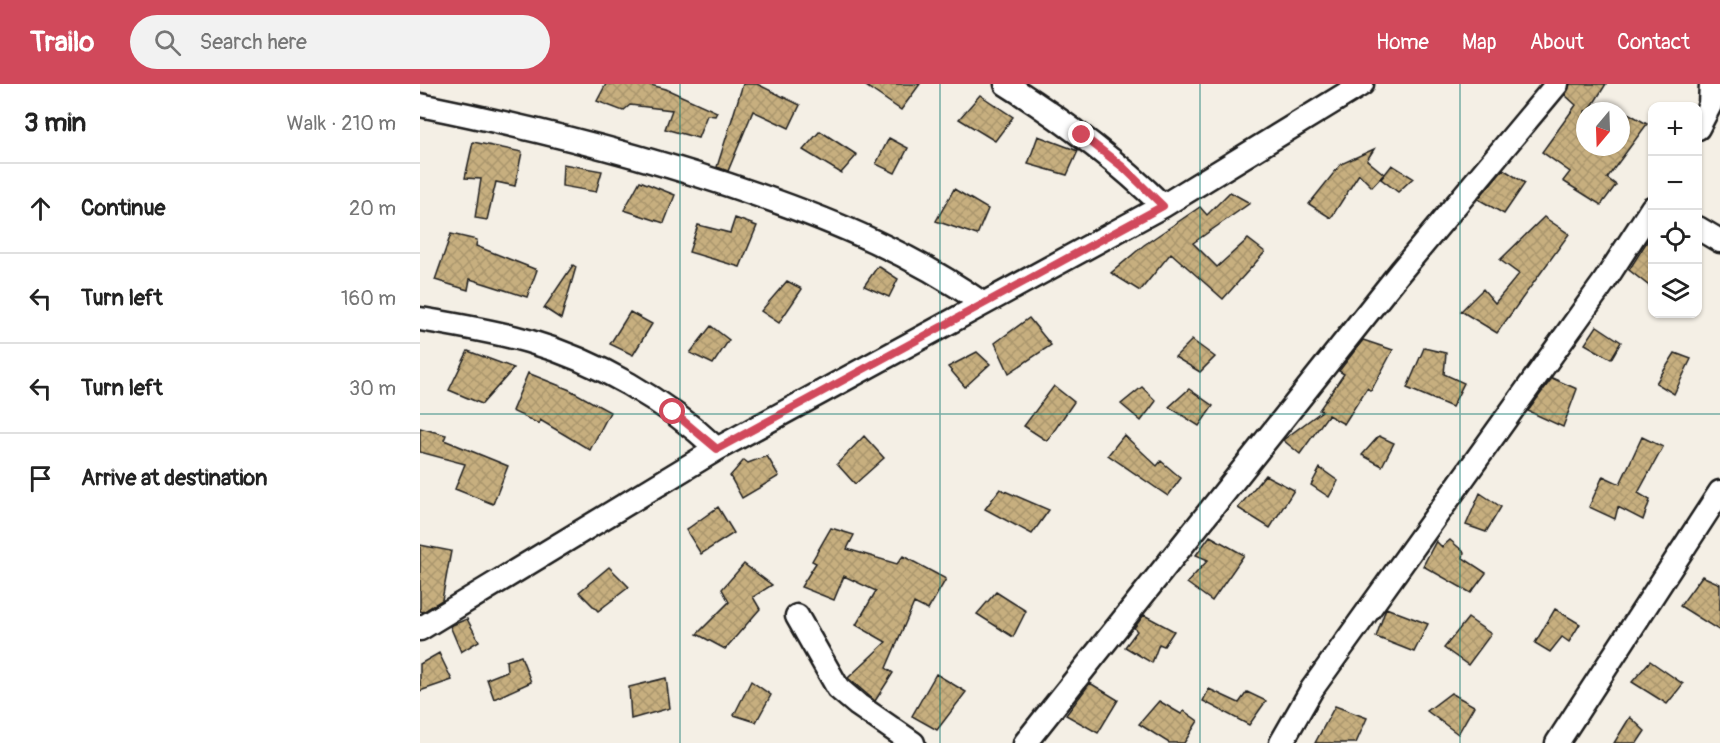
<!DOCTYPE html>
<html lang="en">
<head>
<meta charset="utf-8">
<style>
	body { margin:0; font-family:Pangolin,sans-serif; background:#f2f2f2; color:#222 }
	.controls { position:absolute; right:18px; top:18px; display:grid; overflow:hidden; border-radius:12px; box-shadow:0 2px 4px #0004 }
	.controls button { width:54px; height:54px; display:grid; place-items:center; padding:0; border:0; border-bottom:2px solid #e0e0e0; background:#fff; color:#222; font:30px sans-serif }
	.compass { position:absolute; left:1156px; top:18px; width:54px; height:54px; border-radius:50%; background:#fff; box-shadow:0 2px 4px #0004; rotate:199deg }
	.stop { position:absolute; width:18px; height:18px; margin:-14px; border:4px solid #d1495b; border-radius:50%; background:#fff }
	.stop.end { background:#d1495b; border-color:#fff; box-shadow:0 2px 6px #0008 }
	.list { margin:0; padding:0; list-style:none }
	h2 { display:flex; justify-content:space-between; align-items:center; height:78px; margin:0; padding:0 24px; font-size:26px }
	h2 small { font-size:20px; font-weight:400; color:#767676 }
	.list li { display:grid; grid-template-columns:39px 1fr auto; gap:18px; align-items:center; box-sizing:border-box; height:90px; padding:0 24px; border-top:2px solid #e0e0e0 }
	.list b { display:block; font-size:22px; white-space:nowrap }
	.list em { font-size:20px; font-style:normal; color:#767676 }
	.icon { flex:none; width:33px; height:33px; fill:none; stroke:currentColor; stroke-width:2; stroke-linecap:round; stroke-linejoin:round }
	.map { position:relative; flex:none; width:1300px; height:659px; overflow:hidden }
	header { display:flex; align-items:center; gap:36px; box-sizing:border-box; height:84px; padding:0 30px; background:#d1495b; color:#fff }
	header strong { font-size:28px }
	nav { display:flex; gap:33px; margin-inline-start:auto; font-size:21px }
	.search { width:420px; height:54px; background:#f2f2f2; display:flex; align-items:center; gap:15px; box-sizing:border-box; padding:0 21px; border-radius:33px; color:#767676; font-size:22px }
	main { display:flex }
	aside { flex:1; background:#fff }
	.map>svg:first-child { display:block }
	.building { fill:url(#building-cross-hatch); stroke:#1c1c1c; stroke-width:1.5 }
	.lines { fill:none; stroke-linecap:round; stroke-linejoin:round }
	.minor-casing { stroke:#1c1c1c; stroke-width:27 }
	.minor { stroke:#fff; stroke-width:22 }
	.route { stroke:#d1495b; stroke-width:8 }
	.grid { fill:none; stroke:#0f766e; stroke-width:1.5; stroke-opacity:0.55 }
</style>
</head>
<body>
<header>
<strong>Trailo</strong>
<div class="search"><svg class="icon" aria-label="search" viewBox="0 0 24 24"><circle cx="10" cy="10" r="6"/><path d="M15 15l6 6"/></svg>Search here</div>
<nav><a>Home</a><a>Map</a><a>About</a><a>Contact</a></nav>
</header>
<main>
<aside>
<h2>3 min<small>Walk · 210 m</small></h2>
<ul class="list">
<li><svg class="icon" aria-label="ahead" viewBox="0 0 24 24"><path d="M12 20V5M6 11l6-6 6 6"/></svg><div><b>Continue</b></div><em>20 m</em></li>
<li><svg class="icon" aria-label="left" viewBox="0 0 24 24"><path d="M17 20v-9H6M10 6l-5 5 5 5"/></svg><div><b>Turn left</b></div><em>160 m</em></li>
<li><svg class="icon" aria-label="left" viewBox="0 0 24 24"><path d="M17 20v-9H6M10 6l-5 5 5 5"/></svg><div><b>Turn left</b></div><em>30 m</em></li>
<li><svg class="icon" aria-label="arrive" viewBox="0 0 24 24"><path d="M6 21V4h12l-3 4 3 4H6"/></svg><div><b>Arrive at destination</b></div></li>
</ul>
</aside>
<div class="map">
<svg width="1300" height="659" viewBox="0 0 1300 659">
	<defs>
		<pattern id="building-cross-hatch" width="8" height="8" patternUnits="userSpaceOnUse" patternTransform="scale(1.5)"><rect width="8" height="8" fill="#c7af7f"/><path d="M0 0l8 8M0 8l8-8" fill="none" stroke="#aa966d"/></pattern>
	</defs>
	<rect width="100%" height="100%" fill="#f4efe5"/>
	<filter id="ink" filterUnits="userSpaceOnUse"><feTurbulence type="fractalNoise" baseFrequency=".0167" numOctaves="2"/><feDisplacementMap in="SourceGraphic" scale="12" xChannelSelector="R" yChannelSelector="G"/><feConvolveMatrix kernelMatrix="1 2 1 2 8 2 1 2 1" color-interpolation-filters="sRGB"/></filter>
	<g filter="url(#ink)">
		<!-- building -->
		<path class="building" d="M186 0H227L246 5 297 28 295 32 287 31 278 54 245 45 252 26 210 21 203 27 177 17Z
			M323 0H337L380 21 369 44 333 27 308 87 297 83Z
			M443 0H500L481 26Z
			M1150 0H1186L1169 27H1165V63H1201V25L1227 40 1187 94 1196 101 1181 121 1143 97 1150 88 1122 68 1156 21 1145 11Z
			M560 11 593 33 575 57 539 35Z
			M400 47 437 71 421 89 383 66Z
			M618 52 658 67 647 91 608 80Z
			M469 54 488 64 475 89 456 80Z
			M53 58 102 68 95 102 76 98 67 136 55 134 61 95 45 94Z
			M954 65 947 76 964 90 952 103 939 90 911 134 889 120 921 80Z
			M143 80 182 87 176 108 142 102Z
			M972 81 993 94 978 108 961 95Z
			M1083 85 1105 99 1084 130 1058 115Z
			M220 97 255 111 244 139 204 126Z
			M534 105 568 125 557 151 516 137Z
			M810 108 830 119 773 159 797 183 828 155 845 168 803 215 751 169 720 207 691 189 724 161 780 123 787 131Z
			M1124 133 1149 150 1077 249 1041 227 1063 205 1075 219 1099 190 1080 176Z
			M315 134 337 142 320 183 269 168 278 141 310 149Z
			M1233 148V205L1209 186Z
			M31 150 57 156 56 162 117 186 107 213 50 195 48 206 15 196Z
			M153 181 156 183 141 235 124 224Z
			M458 182 478 195 469 213 444 202Z
			M367 197 382 205 359 239 341 227Z
			M210 228 232 240 213 271 190 260Z
			M609 234 631 261 589 289 575 259Z
			M291 242 309 256 293 280 270 269Z
			M1177 242 1201 258 1191 275 1165 260Z
			M772 256 795 273 780 288 755 273Z
			M943 256 973 266 951 307 947 304 924 340 908 331 880 370 863 356 902 327 899 326 924 290 919 287Z
			M1004 264 1026 269 1024 290 1044 299 1032 323 987 304Z
			M48 267 94 284 62 320 29 306Z
			M557 268 570 280 545 303 528 283Z
			M1255 269 1271 275 1254 310 1236 299Z
			M108 289 150 306 190 328 170 366 120 336 119 340 92 327Z
			M1132 294 1157 305 1143 343 1108 327Z
			M634 302 654 318 627 357 604 342Z
			M722 303 736 317 721 337 701 320Z
			M769 305 793 322 779 342 749 323Z
			M0 344 26 351 24 356 88 382 73 420 35 405 45 380 0 368Z
			M704 351 737 382 741 377 761 394 748 412 688 371Z
			M444 352 464 374 435 400 417 380Z
			M959 352 974 359 962 382 942 371Z
			M1222 353 1243 363 1218 409 1230 416 1223 436 1198 423 1195 435 1169 423 1183 392 1200 400Z
			M347 372 359 392 322 414 310 392 324 376 328 379Z
			M900 384 918 397 909 413 891 401Z
			M845 391 874 406 850 444 818 424Z
			M580 405 629 426 612 450 565 425Z
			M1060 409 1081 423 1066 448 1046 441Z
			M298 423 314 449 281 470 266 446Z
			M411 444 434 451 427 465 477 480 483 472 526 495 508 526 494 519 466 584 473 589 455 617 428 594 466 558 436 541 456 507 424 492 414 516 381 503 396 479 392 477Z
			M790 452 824 471 792 517 767 499 788 476 776 471Z
			M1030 456 1044 468 1043 474 1066 489 1051 509 1003 482 1016 457 1022 463Z
			M0 461 31 467 22 516 3 528 0 527Z
			M324 480 352 501 333 513 340 525 305 565 277 550 309 518 302 505Z
			M189 483 209 503 178 527 159 508Z
			M1282 492 1300 500V547L1260 522Z
			M576 508 606 527 593 553 557 530Z
			M966 524 1008 540 994 568 956 553Z
			M1135 525 1160 540 1149 558 1142 553 1130 568 1115 559Z
			M724 531 754 547 744 562 739 560 732 579 705 563 717 547 714 544Z
			M1048 534 1071 550 1048 581 1024 564Z
			M47 535 59 557 41 568 30 542Z
			M19 569 32 596 0 607V580Z
			M101 572 111 598 74 615 67 595 87 587 86 577Z
			M1230 577 1263 600 1247 620 1212 598Z
			M516 590 546 608 517 646 492 632Z
			M246 594 250 624 211 635 209 603Z
			M331 597 351 611 336 638 314 631Z
			M670 599 698 616 678 649 646 631Z
			M789 605 819 619 827 608 846 617 829 641 783 617Z
			M1031 609 1054 622 1038 650 1007 627Z
			M739 617 761 630 764 627 778 637 764 659H749L719 640Z
			M915 622 947 634 936 659H895Z
			M1210 633 1225 647 1217 659H1194Z"/>
		<g class="lines">
			<defs>
				<path id="minor" d="M586 0C643 36 695 75 743 122
					M0 21C114 44 227 72 338 111 418 139 492 170 562 219
					M1278 44 1290 21 1291 0
					M1278 144 1300 157
					M0 235C36 241 73 247 108 257 177 277 245 316 297 365
					M377 532 418 604 438 621 493 659
					M0 545 297 365 743 122 942 0
					M605 659 980 188 1137 0
					M861 659 892 605 1184 198 1232 124
					M1137 659 1300 408"/>
			</defs>
			<!-- minor casing -->
			<use href="#minor" class="minor-casing"/>
			<!-- minor -->
			<use href="#minor" class="minor"/>
		</g>
	</g>
	<g class="lines" filter="url(#ink)">
		<!-- route -->
		<path class="route" d="M253 328 297 365 743 122 704 84 662 51"/>
	</g>
	<!-- grid -->
	<path class="grid" d="M260 0V659M520 0V659M780 0V659M1040 0V659M0 330H1300"/>
</svg>
<div class="controls">
<button>+</button>
<button>−</button>
<button><svg class="icon" aria-label="locate" viewBox="0 0 24 24"><circle cx="12" cy="12" r="6"/><path d="M12 2v4M12 18v4M2 12h4M18 12h4"/></svg></button>
<button><svg class="icon" aria-label="layers" viewBox="0 0 24 24"><path d="M12 4l9 5-9 5-9-5zM3 14l9 5 9-5"/></svg></button>
</div>
<svg class="compass" viewBox="-18 -18 36 36"><path d="M0-13l5 13h-10z" fill="#e53935"/><path d="M0 13l5-13h-10z" fill="#767676"/></svg>
<div class="stop" style="left:253px;top:328px"></div>
<div class="stop end" style="left:662px;top:51px"></div>
</div>
</main>
</body>
</html>
